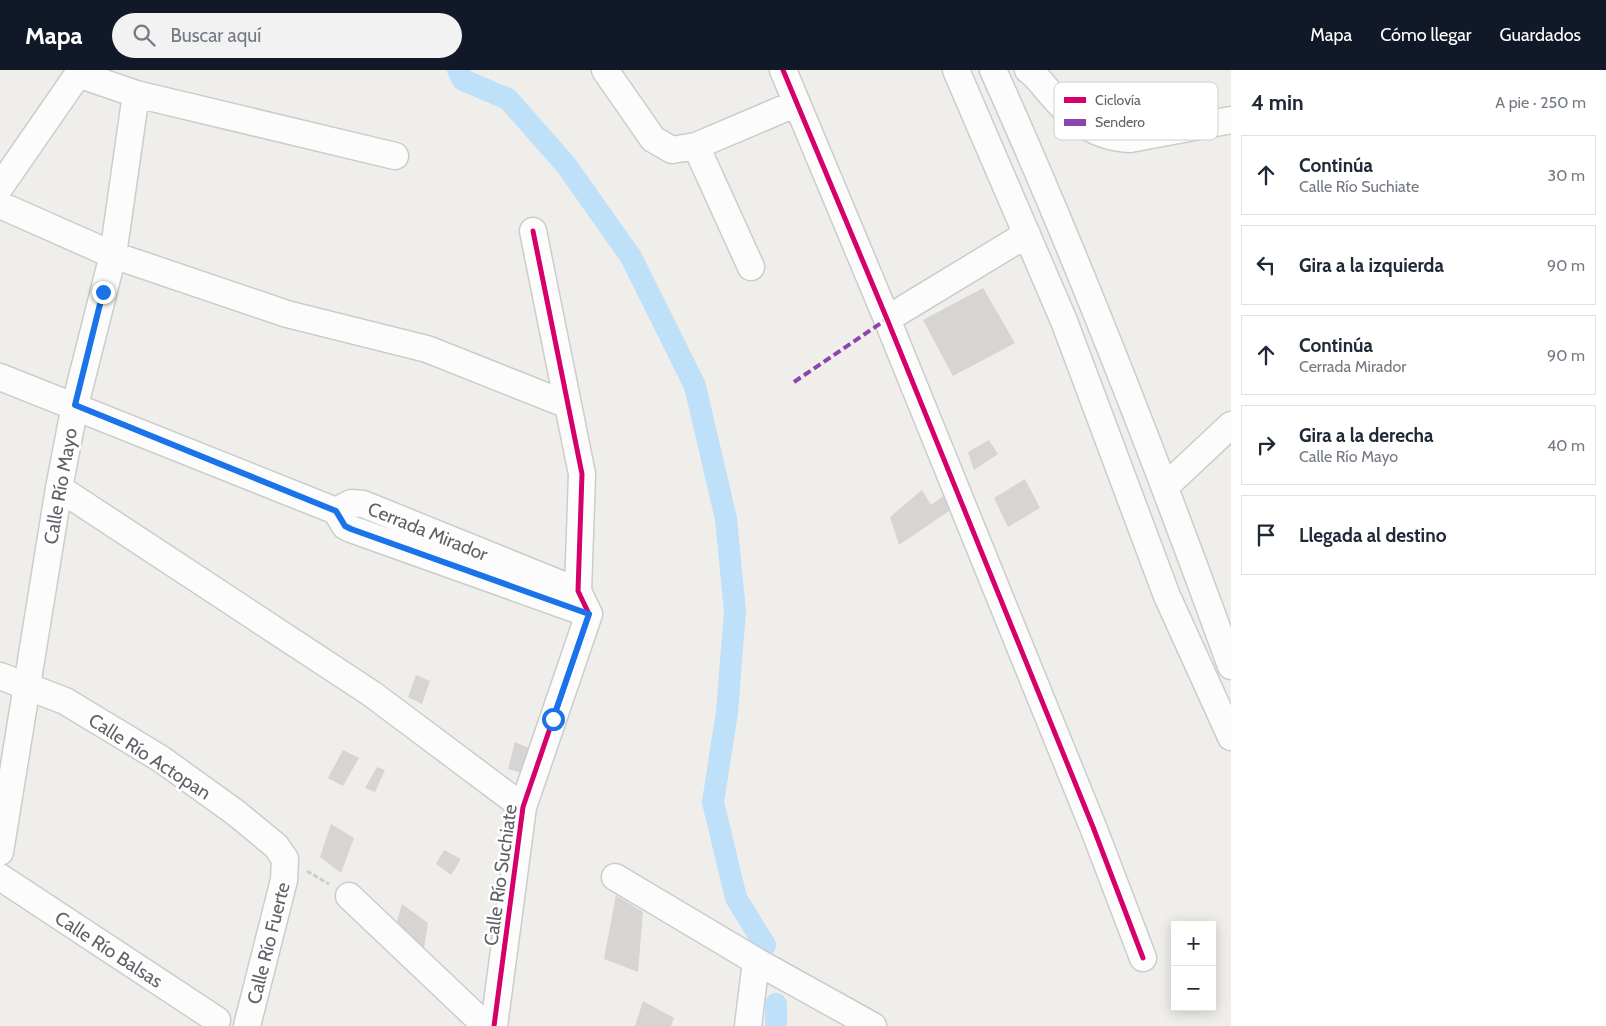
<!DOCTYPE html>
<html lang="es">
<head>
<meta charset="utf-8">
<style>
	body { margin:0; font-family:Cabin,sans-serif; background:#f2f2f3; color:#1f2937 }
	.controls { position:absolute; right:15px; bottom:15px; display:grid; overflow:hidden; border-radius:0px; box-shadow:0 2px 12px #0003 }
	.controls button { width:45px; height:45px; display:grid; place-items:center; padding:0; border:0; border-bottom:1px solid #e0e1e3; background:#fff; color:#1f2937; font:25px sans-serif }
	.stop { position:absolute; width:15px; height:15px; margin:-11px; border:4px solid #1a73e8; border-radius:50%; background:#fff }
	.stop.end { background:#1a73e8; border-color:#fff; box-shadow:0 1px 5px #0008 }
	.list { margin:0; padding:0; list-style:none }
	h2 { display:flex; justify-content:space-between; align-items:center; height:65px; margin:0; padding:0 20px; font-size:21px }
	h2 small { font-size:16px; font-weight:400; color:#747a83 }
	.list li { display:grid; grid-template-columns:32px 1fr auto; gap:15px; align-items:center; box-sizing:border-box; height:80px; margin:0 10px 10px; padding:0 10px; border:1px solid #e0e1e3; border-radius:0px }
	.list b { display:block; font-size:19px; white-space:nowrap }
	.list p { margin:0; font-size:16px; white-space:nowrap; color:#747a83 }
	.list em { font-size:16px; font-style:normal; color:#747a83 }
	.icon { flex:none; width:28px; height:28px; fill:none; stroke:currentColor; stroke-width:2; stroke-linecap:round; stroke-linejoin:round }
	.map { position:relative; flex:none; width:1231px; height:956px; overflow:hidden }
	header { display:flex; align-items:center; gap:30px; box-sizing:border-box; height:70px; padding:0 25px; background:#111827; color:#fff }
	header strong { font-size:24px }
	nav { display:flex; gap:28px; margin-inline-start:auto; font-size:18px }
	.search { width:350px; height:45px; background:#f2f2f3; display:flex; align-items:center; gap:12px; box-sizing:border-box; padding:0 18px; border-radius:28px; color:#747a83; font-size:19px }
	main { display:flex }
	aside { flex:1; background:#fff }
	.map>svg:first-child { display:block }
	.lines { fill:none; stroke-linecap:round; stroke-linejoin:round }
	.canal { stroke:#bfe0f9; stroke-width:22 }
	.building { fill:#d6d5d3 }
	.minor-casing { stroke:#cbcccc; stroke-width:29 }
	.path { stroke:#cacfcc; stroke-width:3; stroke-dasharray:5 2.5; stroke-linecap:butt }
	.minor { stroke:#fdfcfc; stroke-width:26 }
	.quiet { stroke:#8e44ad; stroke-width:4; stroke-dasharray:8 4; stroke-linecap:butt }
	.cycleway-casing { stroke:#fff; stroke-width:8 }
	.cycleway { stroke:#d6006c; stroke-width:5 }
	.route { stroke:#1a73e8; stroke-width:6 }
	.labels { text-anchor:middle; stroke-width:5; stroke-linejoin:round; paint-order:stroke }
	.street-label { font-size:19px; fill:#5f6368; stroke:#fff }
	.key { fill:#fff; stroke:#cfd0d2; stroke-width:1 }
	.key-label { font-size:14px; fill:#5f6368 }
</style>
</head>
<body>
<header>
<strong>Mapa</strong>
<div class="search"><svg class="icon" aria-label="search" viewBox="0 0 24 24"><circle cx="10" cy="10" r="6"/><path d="M15 15l6 6"/></svg>Buscar aquí</div>
<nav><a>Mapa</a><a>Cómo llegar</a><a>Guardados</a></nav>
</header>
<main>
<div class="map">
<svg width="1231" height="956" viewBox="0 0 1231 956">
	<rect width="100%" height="100%" fill="#efeeea"/>
	<g class="lines">
		<!-- canal -->
		<path class="canal" d="M458 0 463 10 508 29 566 95 631 187 695 316 726 449 735 542 727 642 713 732 736 828 765 875
			M776 934V956"/>
	</g>
	<!-- building -->
	<path class="building" d="M983 218 1015 273 953 306 923 250Z
		M989 370 998 384 974 400 968 382Z
		M1025 409 1040 438 1008 457 994 428Z
		M922 420 931 435 948 423 955 437 899 475 890 447Z
		M416 605 430 611 422 634 408 627Z
		M515 672 529 678 521 703 508 699Z
		M343 680 359 688 343 716 328 708Z
		M377 697 385 700 375 722 365 718Z
		M331 754 354 768 341 803 320 787Z
		M444 780 461 789 451 805 436 794Z
		M616 825 643 842 638 902 604 889Z
		M402 834 428 853 424 878 396 855Z
		M643 931 674 948 671 956H635Z"/>
	<g class="lines">
		<defs>
			<path id="minor" d="M605 0 653 69 672 80 696 76 797 33
				M783 0 887 249 1093 757 1143 888
				M956 0 1064 251 1167 526 1231 667
				M993 0C1081 195 1158 395 1231 596
				M1028 0C1036 5 1043 15 1049 22 1071 48 1095 68 1130 69L1231 50
				M78 4 136 24 395 86
				M696 76 751 197
				M0 117 81 0
				M0 135 113 185 287 244 427 279 568 335
				M887 249 1027 164
				M0 307 336 441 351 433 363 434 578 521
				M1166 416 1231 355
				M59 418 372 624 523 737
				M336 441 345 456 351 459 589 544
				M0 606 65 631 161 689 236 743 276 776 285 789 284 810 247 956
				M0 782 59 418 75 335 113 185 136 24
				M0 807 217 950
				M615 807 756 891 873 956
				M349 826 486 956
				M494 956 523 737 589 544 578 521 582 404 533 161
				M748 956 756 891"/>
		</defs>
		<!-- minor casing -->
		<use href="#minor" class="minor-casing"/>
		<!-- path -->
		<path class="path" d="M307 801 329 814"/>
		<!-- minor -->
		<use href="#minor" class="minor"/>
		<!-- quiet -->
		<path class="quiet" d="M794 312 887 249"/>
		<defs>
			<path id="cycleway" d="M783 0 887 249 1093 757 1143 888
				M494 956 523 737 589 544 578 521 582 404 533 161"/>
		</defs>
		<!-- cycleway casing -->
		<use href="#cycleway" class="cycleway-casing"/>
		<!-- cycleway -->
		<use href="#cycleway" class="cycleway"/>
	</g>
	<g class="lines">
		<!-- route -->
		<path class="route" d="M103 222 75 335 336 441 345 456 351 459 589 544 553 649"/>
	</g>
	<g class="labels">
		<!-- street labels -->
		<g class="street-label">
			<text transform="translate(60 416) rotate(-80)" y="7">Calle Río Mayo</text>
			<text transform="translate(428 461) rotate(22)" y="7">Cerrada Mirador</text>
			<text transform="translate(150 686) rotate(33)" y="7">Calle Río Actopan</text>
			<text transform="translate(500 805) rotate(-82)" y="7">Calle Río Suchiate</text>
			<text transform="translate(268 873) rotate(-76)" y="7">Calle Río Fuerte</text>
			<text transform="translate(109 879) rotate(33)" y="7">Calle Río Balsas</text>
		</g>
	</g>
	<!-- legend -->
	<rect x="1054" y="12" width="164" height="58" rx="8" class="key"/>
	<rect x="1064" y="27" width="22" height="6" fill="#d6006c"/>
	<rect x="1064" y="49" width="22" height="7" fill="#8e44ad"/>
	<g class="key-label">
		<text x="1095" y="35">Ciclovía</text>
		<text x="1095" y="57">Sendero</text>
	</g>
</svg>
<div class="controls">
<button>+</button>
<button>−</button>
</div>
<div class="stop" style="left:553px;top:649px"></div>
<div class="stop end" style="left:103px;top:222px"></div>
</div>
<aside>
<h2>4 min<small>A pie · 250 m</small></h2>
<ul class="list">
<li><svg class="icon" aria-label="ahead" viewBox="0 0 24 24"><path d="M12 20V5M6 11l6-6 6 6"/></svg><div><b>Continúa</b><p>Calle Río Suchiate</p></div><em>30 m</em></li>
<li><svg class="icon" aria-label="left" viewBox="0 0 24 24"><path d="M17 20v-9H6M10 6l-5 5 5 5"/></svg><div><b>Gira a la izquierda</b></div><em>90 m</em></li>
<li><svg class="icon" aria-label="ahead" viewBox="0 0 24 24"><path d="M12 20V5M6 11l6-6 6 6"/></svg><div><b>Continúa</b><p>Cerrada Mirador</p></div><em>90 m</em></li>
<li><svg class="icon" aria-label="right" viewBox="0 0 24 24"><path d="M7 20v-9h11M14 6l5 5-5 5"/></svg><div><b>Gira a la derecha</b><p>Calle Río Mayo</p></div><em>40 m</em></li>
<li><svg class="icon" aria-label="arrive" viewBox="0 0 24 24"><path d="M6 21V4h12l-3 4 3 4H6"/></svg><div><b>Llegada al destino</b></div></li>
</ul>
</aside>
</main>
</body>
</html>
